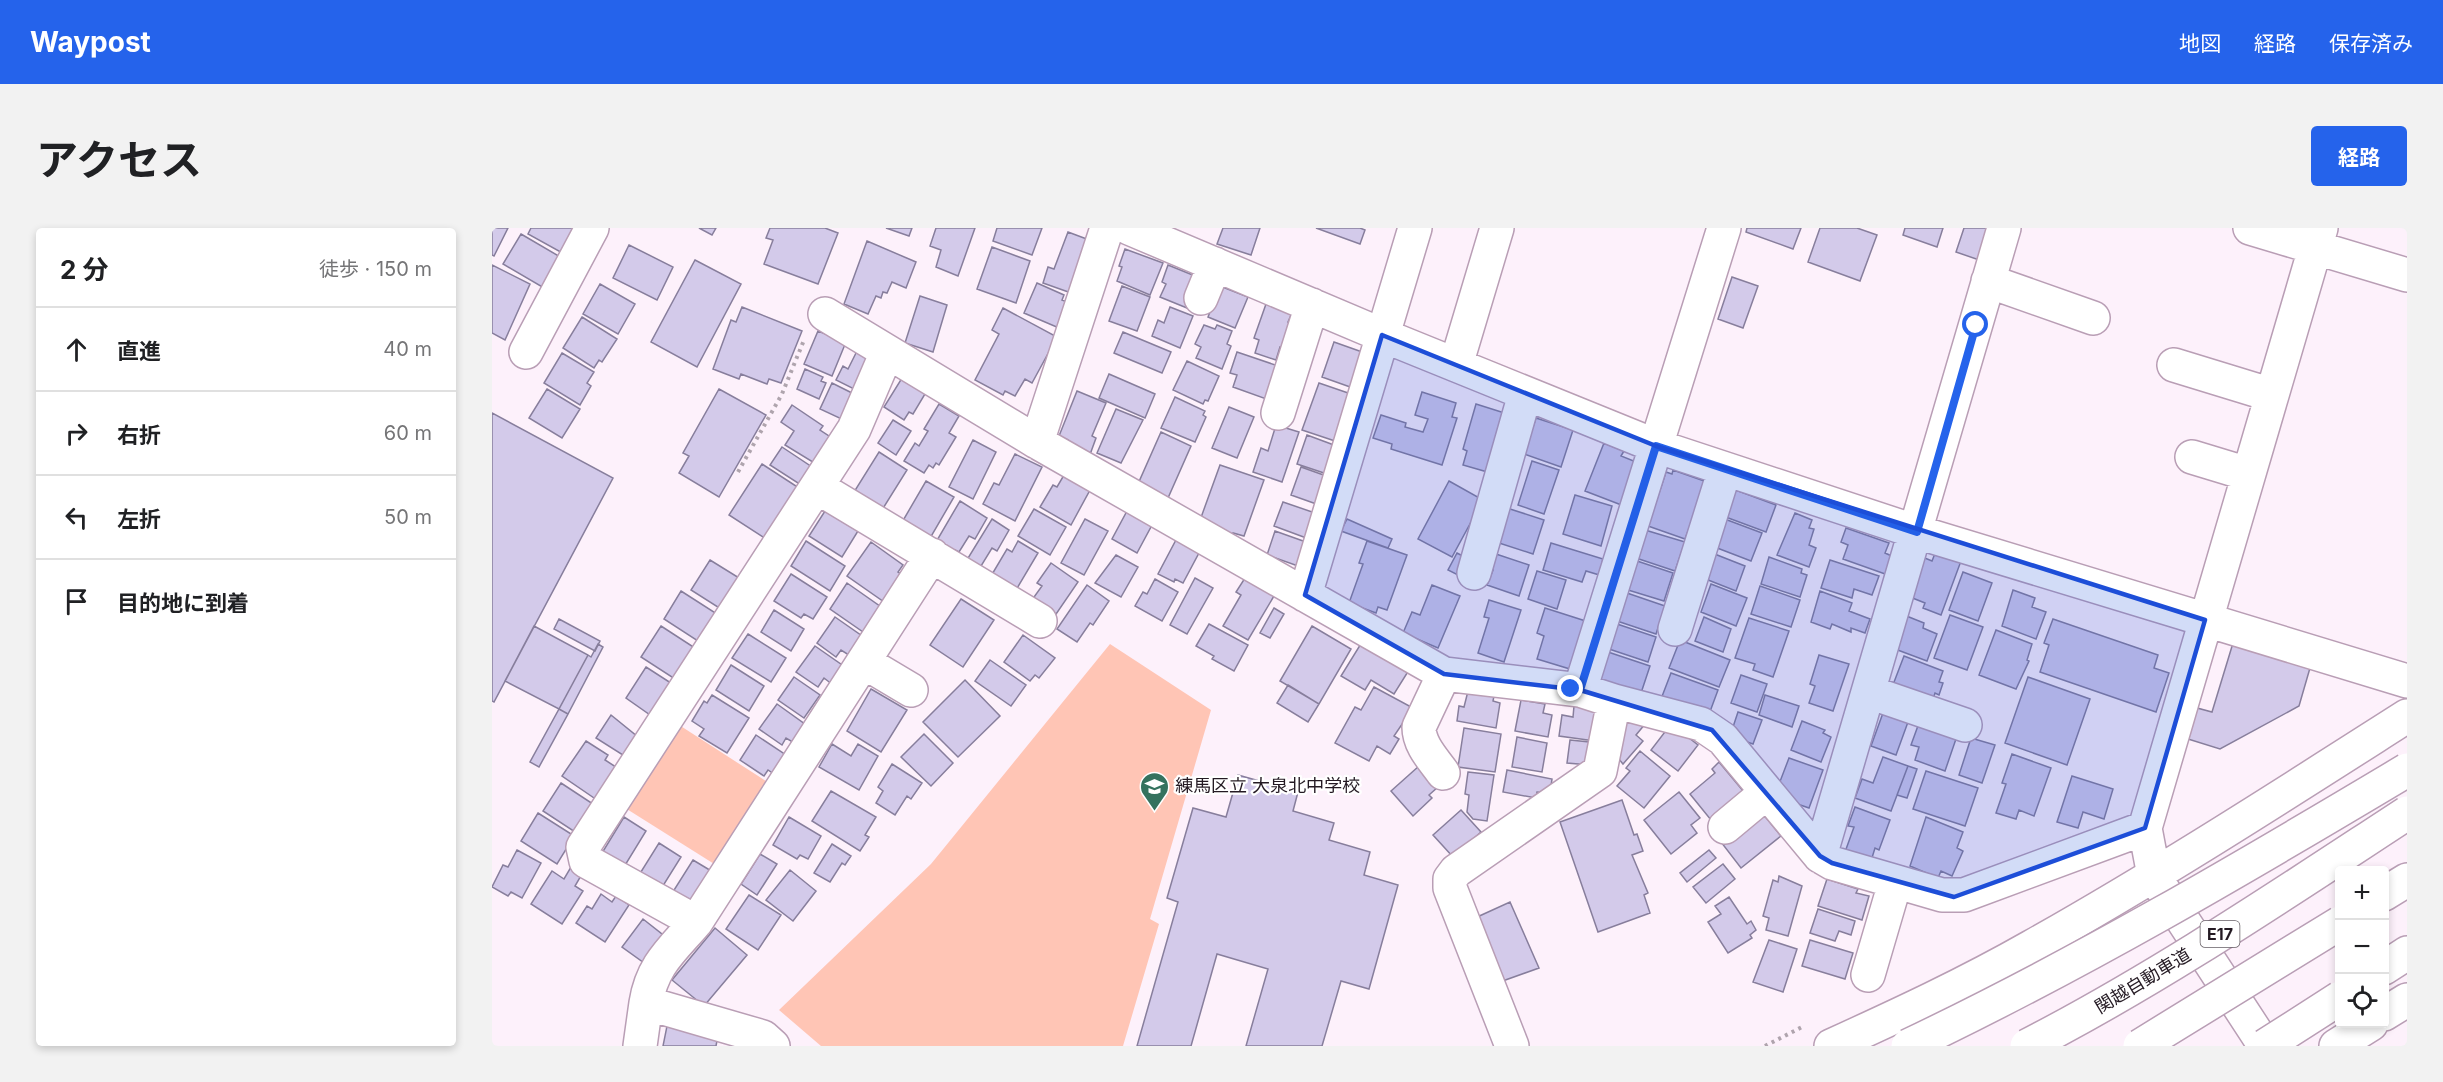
<!DOCTYPE html>
<html lang="ja">
<head>
<meta charset="utf-8">
<style>
	body { margin:0; font-family:Inter,"Noto Sans JP",sans-serif; background:#f2f2f2; color:#202124 }
	.controls { position:absolute; right:18px; bottom:18px; display:grid; overflow:hidden; border-radius:6px; box-shadow:0 3px 9px #0003 }
	.controls button { width:54px; height:54px; display:grid; place-items:center; padding:0; border:0; border-bottom:2px solid #e0e0e0; background:#fff; color:#202124; font:30px sans-serif }
	.stop { position:absolute; width:18px; height:18px; margin:-14px; border:4px solid #2563eb; border-radius:50%; background:#fff }
	.stop.end { background:#2563eb; border-color:#fff; box-shadow:0 2px 6px #0008 }
	.list { margin:0; padding:0; list-style:none }
	h2 { display:flex; justify-content:space-between; align-items:center; height:78px; margin:0; padding:0 24px; font-size:26px }
	h2 small { font-size:20px; font-weight:400; color:#757577 }
	.list li { display:grid; grid-template-columns:39px 1fr auto; gap:18px; align-items:center; box-sizing:border-box; height:84px; padding:0 24px; border-top:2px solid #e0e0e0 }
	.list b { display:block; font-size:22px; white-space:nowrap }
	.list em { font-size:20px; font-style:normal; color:#757577 }
	.icon { flex:none; width:33px; height:33px; fill:none; stroke:currentColor; stroke-width:2; stroke-linecap:round; stroke-linejoin:round }
	.map { position:relative; flex:none; width:1915px; height:818px; overflow:hidden; border-radius:6px }
	header { display:flex; align-items:center; gap:36px; box-sizing:border-box; height:84px; padding:0 30px; background:#2563eb; color:#fff }
	header strong { font-size:28px }
	nav { display:flex; gap:33px; margin-inline-start:auto; font-size:21px }
	.intro { display:flex; align-items:center; justify-content:space-between; box-sizing:border-box; height:144px; padding:0 36px }
	h1 { margin:0; font-size:42px }
	.button { padding:15px 27px; border-radius:6px; background:#2563eb; color:#fff; font-size:21px; font-weight:700 }
	main { display:flex; gap:36px; padding:0 36px }
	aside { flex:1; background:#fff; border-radius:6px; box-shadow:0 3px 9px #0003 }
	.map>svg:first-child { display:block }
	.green { fill:#ffc5b5 }
	.building { fill:#d3caea; stroke:#877e9c; stroke-width:1.5 }
	.lines { fill:none; stroke-linecap:round; stroke-linejoin:round }
	.minor-casing { stroke:#b99eb5; stroke-width:36 }
	.highway-casing { stroke:#b99eb5; stroke-width:36 }
	.path { stroke:#afa4ad; stroke-width:4; stroke-dasharray:3 4.5; stroke-linecap:butt }
	.minor { stroke:#fff; stroke-width:33 }
	.highway { stroke:#fff; stroke-width:33 }
	.highway-bridge-casing { stroke:#b99eb5; stroke-width:36; stroke-linecap:butt }
	.highway-bridge { stroke:#fff; stroke-width:33 }
	.route { stroke:#2563eb; stroke-width:8 }
	.marked { fill:#1d4ed8; fill-opacity:0.2; stroke:#1d4ed8; stroke-width:4.5; stroke-linejoin:round }
	.labels { text-anchor:middle; stroke-width:4.5; stroke-linejoin:round; paint-order:stroke }
	.shield { fill:#fff; stroke:#665f65; stroke-width:1.5 }
	.shield-label { font-size:16px; font-weight:bold; fill:#241a23 }
	.poi-label { font-size:18px; fill:#241a23; stroke:#fff; text-anchor:start }
	.street-label { font-size:18px; fill:#241a23; stroke:#fff }
</style>
</head>
<body>
<header>
<strong>Waypost</strong>
<nav><a>地図</a><a>経路</a><a>保存済み</a></nav>
</header>
<div class="intro"><h1>アクセス</h1><a class="button">経路</a></div>
<main>
<aside>
<h2>2 分<small>徒歩 · 150 m</small></h2>
<ul class="list">
<li><svg class="icon" aria-label="ahead" viewBox="0 0 24 24"><path d="M12 20V5M6 11l6-6 6 6"/></svg><div><b>直進</b></div><em>40 m</em></li>
<li><svg class="icon" aria-label="right" viewBox="0 0 24 24"><path d="M7 20v-9h11M14 6l5 5-5 5"/></svg><div><b>右折</b></div><em>60 m</em></li>
<li><svg class="icon" aria-label="left" viewBox="0 0 24 24"><path d="M17 20v-9H6M10 6l-5 5 5 5"/></svg><div><b>左折</b></div><em>50 m</em></li>
<li><svg class="icon" aria-label="arrive" viewBox="0 0 24 24"><path d="M6 21V4h12l-3 4 3 4H6"/></svg><div><b>目的地に到着</b></div></li>
</ul>
</aside>
<div class="map">
<svg width="1915" height="818" viewBox="0 0 1915 818">
	<rect width="100%" height="100%" fill="#fdf1fb"/>
	<!-- green -->
	<path class="green" d="M618 416 719 482 658 691 667 696 631 818H329L287 782 439 636Z
		M184 495 280 557 227 639 130 578Z"/>
	<!-- building -->
	<path class="building" d="M0 0H16L2 28 0 27Z
		M39 0H88L74 27 36 6Z
		M207 0H224L220 7Z
		M278 0H333L346 5 326 56 272 36 281 12 274 10Z
		M394 0H420L417 8Z
		M444 0H483L466 48 444 39 449 22 438 18Z
		M505 0H550L540 27 501 13Z
		M731 0H768L759 27 725 16Z
		M824 0H868L873 2 868 16Z
		M1255 0H1309L1301 21 1254 4Z
		M1328 0H1365L1385 7 1368 53 1316 34Z
		M1413 0H1451L1445 19 1411 7Z
		M1472 0H1508L1496 35 1464 24Z
		M576 4 600 13 582 66 551 55 556 39 562 41Z
		M29 6 70 30 52 60 11 36Z
		M375 13 424 34 414 60 400 54 395 65 391 64 389 70 384 68 376 86 352 76Z
		M137 17 181 39 165 72 121 50Z
		M500 19 538 33 524 75 485 61Z
		M633 21 671 35 658 67 625 53 630 39 627 38Z
		M203 32 249 56 205 139 159 114Z
		M0 37 38 56 13 112 0 105Z
		M676 37 708 50 695 80 668 69 674 56 670 54Z
		M1240 49 1266 58 1251 100 1226 91Z
		M545 55 572 67 570 72 578 75 567 100 532 85Z
		M108 56 143 76 126 106 91 86Z
		M630 58 658 69 645 103 617 93Z
		M728 58 756 69 743 100 716 89Z
		M428 68 455 77 441 124 413 115Z
		M774 76 800 85 796 94 803 96 794 121 788 119 784 132 763 125 767 112 762 110Z
		M250 79 310 103 289 155 277 151 275 156 249 146 247 151 221 141 239 92 244 94Z
		M678 79 701 88 688 120 660 108 666 92 672 95Z
		M511 80 565 109 540 155 533 151 523 168 513 163 511 167 483 152 507 106 500 102Z
		M90 89 125 111 110 134 107 132 102 140 71 120Z
		M712 97 723 101 725 97 740 103 735 116 739 118 730 141 704 130 709 119 703 116Z
		M326 103 354 114 340 148 312 136Z
		M631 104 679 124 670 145 622 125Z
		M842 114 873 125 861 160 830 149Z
		M365 123 379 131 368 164 344 152 351 138 356 141Z
		M745 124 792 140 780 173 741 159 745 147 738 145Z
		M70 125 102 144 95 155 99 158 88 177 52 155Z
		M695 133 727 148 716 173 713 172 711 176 681 162Z
		M313 141 331 149 329 153 334 155 327 171 305 161Z
		M617 146 663 166 653 190 607 170Z
		M410 150 433 166 421 186 417 184 412 192 392 179Z
		M340 155 364 167 356 194 328 181Z
		M827 155 862 167 846 214 810 202Z
		M55 161 88 181 70 210 37 190Z
		M227 161 274 187 227 269 187 245 197 228 191 225Z
		M585 163 614 175 600 208 604 210 596 232 572 222 576 212 567 208Z
		M930 164 964 175 960 189 965 190 950 237 899 221 900 216 881 210 889 187 914 195 913 199 931 204 936 191 923 187Z
		M683 169 713 183 711 187 714 189 703 214 669 200Z
		M447 176 467 188 457 205 464 209 447 237 444 235 441 240 437 237 432 245 412 233 423 215 427 218 436 203 432 201Z
		M984 176 1022 188 999 245 971 237 975 223 971 221Z
		M300 177 331 198 328 202 340 210 324 236 293 217 302 203 289 194Z
		M737 179 762 189 745 230 720 220Z
		M624 181 651 192 629 235 605 225Z
		M0 185 121 250 2 474 0 473Z
		M1044 190 1081 202 1069 239 1032 226Z
		M401 192 419 203 404 227 386 215Z
		M784 197 807 204 790 254 761 244 769 220 776 223Z
		M669 204 699 218 676 270 646 256Z
		M815 207 850 220 841 248 805 236Z
		M481 212 504 224 481 271 457 259Z
		M1112 215 1132 223 1129 228 1149 236 1132 278 1093 263Z
		M290 219 320 239 309 257 278 237Z
		M387 224 415 242 390 282 362 264Z
		M523 226 550 239 523 293 491 276 502 255 507 257Z
		M1040 233 1067 242 1052 286 1026 277Z
		M270 236 307 260 274 311 237 287Z
		M728 237 772 252 752 308 741 305 739 310 707 295Z
		M809 239 840 250 830 278 799 267Z
		M1181 242 1215 254 1193 311 1156 298 1174 244 1180 246Z
		M572 247 598 262 579 297 548 279 561 257 565 259Z
		M434 253 462 269 437 312 409 296Z
		M957 253 991 272 960 329 926 311Z
		M1241 261 1284 277 1274 304 1231 288Z
		M1083 267 1120 278 1109 318 1071 306Z
		M468 273 495 290 483 311 477 308 467 324 463 322 461 325 444 314Z
		M791 274 826 286 817 311 782 298Z
		M1015 280 1052 292 1041 326 1004 314Z
		M542 281 574 299 558 327 526 308Z
		M333 283 366 303 350 329 317 308Z
		M635 283 660 297 645 325 620 311Z
		M1303 285 1320 292 1317 300 1322 301 1317 317 1324 320 1317 339 1285 327Z
		M1230 290 1270 305 1259 333 1220 318Z
		M500 291 517 302 505 323 500 320 486 343 473 335Z
		M593 291 616 303 592 347 569 335Z
		M855 291 900 311 896 320 849 303Z
		M1354 300 1397 315 1393 325 1402 329 1396 347 1351 331 1356 317 1349 314Z
		M1153 302 1193 314 1183 343 1144 330Z
		M783 303 814 314 806 338 775 327Z
		M685 310 708 323 691 355 683 351 682 354 666 346Z
		M314 313 353 338 338 363 299 338Z
		M526 313 546 325 524 362 499 348 515 321 520 324Z
		M875 313 915 327 895 382 886 379 884 385 857 375 871 336 867 335Z
		M379 314 411 337 406 344 414 349 395 376 355 348Z
		M1059 315 1111 331 1110 335 1118 337 1114 349 1094 343 1090 354 1051 342Z
		M1215 323 1253 338 1244 363 1206 348Z
		M1444 323 1469 333 1449 387 1431 380 1433 375 1413 367 1428 328 1440 333Z
		M965 325 980 333 970 349 956 342Z
		M1001 325 1037 337 1027 368 995 357 1001 342 997 341Z
		M624 327 646 339 629 369 603 355Z
		M1277 329 1310 341 1309 345 1315 347 1308 369 1269 356Z
		M218 332 252 353 232 383 199 362Z
		M1338 332 1387 348 1380 367 1362 361 1360 370 1329 360Z
		M1145 333 1181 345 1172 373 1136 362Z
		M559 335 586 354 560 392 537 376 550 358 545 355Z
		M1045 343 1074 352 1065 381 1036 371Z
		M1471 344 1500 355 1486 393 1457 382Z
		M299 346 335 369 321 391 312 386 309 390 282 373Z
		M703 350 721 360 695 406 678 397Z
		M753 350 782 368 756 412 731 398 749 367 744 364Z
		M663 351 686 364 670 393 643 378 651 364 655 366Z
		M355 355 392 381 374 406 338 381Z
		M1219 356 1255 370 1244 398 1209 384Z
		M595 357 617 373 601 397 598 395 585 414 565 401Z
		M940 357 968 368 946 420 911 405 920 384 928 387Z
		M1268 358 1308 372 1299 399 1259 386Z
		M1521 362 1543 370 1540 379 1554 384 1544 411 1510 398Z
		M189 363 225 386 212 417 172 391Z
		M1328 363 1360 375 1357 383 1378 391 1373 405 1359 400V404L1340 396 1338 401 1319 394Z
		M1132 364 1173 378 1164 406 1122 392Z
		M469 371 502 392 471 439 438 417Z
		M997 372 1029 382 1012 434 986 425 997 390 992 389Z
		M782 380 792 386 778 410 768 405Z
		M1053 380 1103 396 1078 441 1045 431 1052 408 1045 405Z
		M282 382 312 401 299 423 269 404Z
		M1407 385 1432 395 1431 400 1445 406 1435 433 1395 418Z
		M1458 387 1491 399 1475 442 1442 430Z
		M343 389 373 410 360 429 349 422 344 429 325 415Z
		M1212 389 1239 401 1231 424 1203 413Z
		M1257 390 1297 403 1281 449 1261 442 1263 436 1243 430Z
		M67 391 108 413 103 423 62 401Z
		M1561 391 1666 427 1662 440 1677 445 1664 484 1548 444 1557 417 1552 415Z
		M1119 394 1164 409 1156 434 1111 419Z
		M717 396 756 417 742 443 720 431 722 428 704 418Z
		M42 398 96 427 67 481 13 453Z
		M169 398 206 422 186 453 149 429Z
		M820 398 859 421 827 476 788 453Z
		M1504 402 1540 416 1535 432 1537 433 1524 461 1487 447Z
		M256 406 294 430 279 454 240 430Z
		M531 407 563 430 547 450 543 447 538 453 512 434Z
		M1188 412 1238 432 1227 459 1177 440Z
		M870 414 917 442 902 466 879 452 873 462 849 448Z
		M1741 415 1818 440 1807 478 1728 521 1696 511 1705 480 1720 484Z
		M106 416 111 419 76 486 67 481 96 427 99 429Z
		M323 418 353 439 341 457 332 450 326 459 304 444Z
		M1110 422 1158 438 1149 465 1101 450Z
		M1327 427 1357 436 1341 483 1317 475 1323 458 1318 456Z
		M1412 428 1451 443 1447 454 1451 455 1447 467 1443 465 1439 477 1399 462Z
		M498 432 534 457 519 478 483 453Z
		M239 437 272 458 257 483 224 462Z
		M154 439 182 457 161 489 134 470Z
		M1179 445 1226 462 1216 489 1169 471Z
		M1249 447 1275 456 1265 484 1239 475Z
		M302 449 328 467 312 490 286 472Z
		M1536 449 1598 471 1575 537 1513 515Z
		M473 452 508 488 466 529 431 494Z
		M796 457 827 476 816 494 785 475Z
		M882 459 921 480 902 508 907 511 898 526 885 518 877 533 843 515 863 479 869 482Z
		M379 461 415 482 389 524 355 503Z
		M976 463 1002 468 1001 473 1008 475 1004 500 965 493 967 478 972 479Z
		M220 467 257 490 235 525 207 508 212 501 200 493 212 473 215 475Z
		M1273 467 1307 478 1300 499 1267 487Z
		M1029 472 1053 476 1051 485 1060 487 1056 509 1023 503Z
		M285 476 317 499 304 516 294 510 290 517 267 501Z
		M1082 478 1114 482 1110 514 1067 508 1070 487 1081 489Z
		M67 481 76 486 47 539 38 534Z
		M1136 484 1154 495 1144 507 1151 513 1131 536 1116 518Z
		M1246 484 1270 492 1261 516 1238 508Z
		M1391 485 1416 494 1404 527 1379 518Z
		M119 487 146 509 134 529 104 510Z
		M1310 493 1333 502 1331 505 1339 509 1329 534 1299 522Z
		M1427 495 1465 508 1453 543 1423 532 1427 519 1419 517Z
		M1179 496 1206 517 1186 543 1159 522Z
		M972 500 1009 506 1003 544 966 539Z
		M432 506 461 535 439 558 409 529Z
		M264 507 297 529 285 548 276 542 272 548 248 532Z
		M1025 509 1055 515 1050 544 1020 539Z
		M1479 510 1503 517 1490 555 1467 547Z
		M1078 512 1107 515 1098 537 1075 535Z
		M94 513 116 527 113 532 124 539 105 572 70 548Z
		M340 516 359 528 366 516 386 528 367 562 327 539Z
		M1148 523 1178 548 1152 580 1125 558 1138 543 1134 540Z
		M1520 526 1559 540 1542 588 1527 582 1524 591 1504 585 1514 556 1510 555Z
		M1391 529 1416 538 1399 583 1363 570 1370 551 1381 555Z
		M1297 530 1331 542 1317 580 1294 572 1284 564Z
		M1227 534 1252 564 1219 592 1198 566 1223 545 1220 541Z
		M400 536 430 555 419 571 415 568 403 587 384 575 391 563 386 559Z
		M927 538 946 559 937 567 940 570 921 588 899 563Z
		M1416 538 1425 541 1415 570 1405 567Z
		M1015 542 1060 551 1058 565 1045 564 1044 570 1011 564Z
		M1434 543 1486 560 1473 598 1421 581Z
		M976 544 1002 547 995 593 981 591 975 584 977 567 973 566Z
		M746 547 806 564 801 583 842 595 837 612 878 624 872 647 906 657 877 761 849 753 830 818H754L776 741 725 726 699 818H645L686 674 675 670 701 580 734 589Z
		M1580 548 1621 561 1612 591 1591 584 1586 600 1565 594Z
		M69 555 101 576 83 604 51 583Z
		M339 563 384 589 373 607 377 609 368 623 320 593Z
		M1187 564 1208 590 1199 597 1205 605 1179 626 1152 592Z
		M1130 572 1142 607 1145 606 1151 623 1140 627 1156 665 1152 667 1158 685 1106 704 1068 594Z
		M1363 579 1398 592 1387 622 1383 620 1379 633 1353 624 1362 599 1356 598Z
		M969 582 989 604 961 629 941 607Z
		M46 585 87 611 76 618 65 636 29 613Z
		M1272 587 1289 608 1249 640 1229 614Z
		M132 589 154 603 132 639 110 625Z
		M297 589 329 608 316 631 308 627 305 631 281 617Z
		M1434 589 1471 604 1465 620 1471 623 1460 648 1449 643 1446 650 1418 638Z
		M167 615 189 629 169 661 147 647Z
		M340 616 359 628 353 637 350 635 338 654 322 645Z
		M25 622 49 635 30 670 19 664 16 668 0 659 11 637 16 639Z
		M1217 622 1224 630 1195 654 1188 645Z
		M268 626 285 636 265 667 249 656Z
		M201 632 226 647 196 682 177 670Z
		M1231 636 1243 651 1214 675 1201 659Z
		M79 639 90 646 83 658 91 663 70 696 39 676 60 643 72 651Z
		M298 642 324 663 301 693 274 672Z
		M1287 648 1310 658 1296 708 1274 702 1277 690 1271 688 1281 652 1286 654Z
		M1335 651 1366 661 1364 665 1377 668 1370 692 1326 678Z
		M109 666 120 674 124 668 137 677 113 714 84 695 95 678 100 681Z
		M257 667 289 687 266 722 234 701Z
		M1237 669 1255 696 1259 693 1264 702 1258 707 1260 710 1236 725 1216 694 1229 686 1223 678Z
		M1018 674 1047 740 1005 755 983 690Z
		M1326 681 1363 693 1359 707 1347 703 1343 713 1318 705Z
		M151 691 175 710 155 737 130 719Z
		M223 700 255 727 212 778 180 752Z
		M1277 712 1305 721 1291 764 1261 754Z
		M1318 712 1361 725 1353 751 1310 738Z
		M175 798 226 807 224 818H171Z"/>
	<g class="lines">
		<defs>
			<path id="minor" d="M637 0 890 107 1164 218 1425 304 1915 453
				M1758 0 1915 47
				M1496 53 1601 90
				M709 70 723 36
				M333 86 545 214 952 446 1088 462 1122 473
				M34 124 100 0
				M964 137 1005 0
				M1682 137 1780 167
				M786 185 820 77
				M545 214 615 0
				M1700 229 1756 246
				M325 259 548 393
				M982 345 1033 166
				M813 367 923 0
				M1183 401 1233 241
				M372 434 419 462
				M1088 462 1232 0
				M1377 464 1473 497
				M951 545C941 531 927 517 927 499L952 446
				M1233 599 1275 564
				M1328 628 1512 0
				M204 694 94 633 91 619 362 201 395 124
				M1376 747 1403 655
				M154 775C160 737 180 722 204 694L440 327
				M1892 786 1915 772
				M148 818 154 775 271 809 281 818
				M1020 818 958 660V651L964 643 1108 543 1122 473 1209 496 1231 511 1328 628 1340 635 1450 667H1472L1653 600
				M1339 818C1407 787 1474 756 1539 719 1667 647 1791 567 1915 488
				M1773 818 1662 648 1653 600 1829 0
				M1844 818 1879 796"/>
			<path id="highway" d="M1892 666 1915 652
				M1892 740 1915 725"/>
		</defs>
		<!-- minor casing -->
		<use href="#minor" class="minor-casing"/>
		<!-- highway casing -->
		<use href="#highway" class="highway-casing"/>
		<!-- path -->
		<path class="path" d="M246 244 290 166 312 112
			M1273 818 1310 799"/>
		<!-- minor -->
		<use href="#minor" class="minor"/>
		<!-- highway -->
		<use href="#highway" class="highway"/>
		<defs>
			<path id="highway-bridge" d="M1416 818C1588 736 1751 640 1915 542
				M1535 818C1667 750 1791 666 1915 585
				M1648 818 1848 695
				M1773 818 1848 770"/>
		</defs>
		<!-- highway-bridge casing -->
		<use href="#highway-bridge" class="highway-bridge-casing"/>
		<!-- highway-bridge -->
		<use href="#highway-bridge" class="highway-bridge"/>
	</g>
	<g class="lines">
		<!-- route -->
		<path class="route" d="M1079 461 1088 462 1164 218 1425 304 1484 97"/>
	</g>
	<!-- marked area -->
	<path class="marked" d="M890 107 1164 218 1713 392 1653 600 1462 669 1340 635 1328 628 1220 502 1088 462 952 446 813 367Z"/>
	<!-- icons -->
	<defs>
		<symbol id="school-pin" viewBox="-11 -11 22 30"><path d="M0 17L-7.5 6A9.5 9.5 0 1 1 7.5 6Z" fill="#34725e" stroke="#fff"/><path d="M0-5L7-2L0 1L-7-2ZM-4 1L0 2.5L4 1V4Q0 6-4 4Z" fill="#fff"/></symbol>
	</defs>
	<g fill-rule="evenodd">
		<use href="#school-pin" x="646" y="542" width="33" height="45"/>
	</g>
	<g class="labels">
		<!-- shield labels -->
		<rect class="shield" x="1708.5" y="693" width="39" height="26" rx="4.5"/>
		<g class="shield-label">
			<text x="1728" y="712">E17</text>
		</g>
		<!-- poi labels -->
		<g class="poi-label">
			<text x="683" y="564">練馬区立 大泉北中学校</text>
		</g>
		<!-- street labels -->
		<g class="street-label">
			<text transform="translate(1651 753) rotate(-31)" y="6">関越自動車道</text>
		</g>
	</g>
</svg>
<div class="controls">
<button>+</button>
<button>−</button>
<button><svg class="icon" aria-label="locate" viewBox="0 0 24 24"><circle cx="12" cy="12" r="6"/><path d="M12 2v4M12 18v4M2 12h4M18 12h4"/></svg></button>
</div>
<div class="stop" style="left:1484px;top:97px"></div>
<div class="stop end" style="left:1079px;top:461px"></div>
</div>
</main>
</body>
</html>
